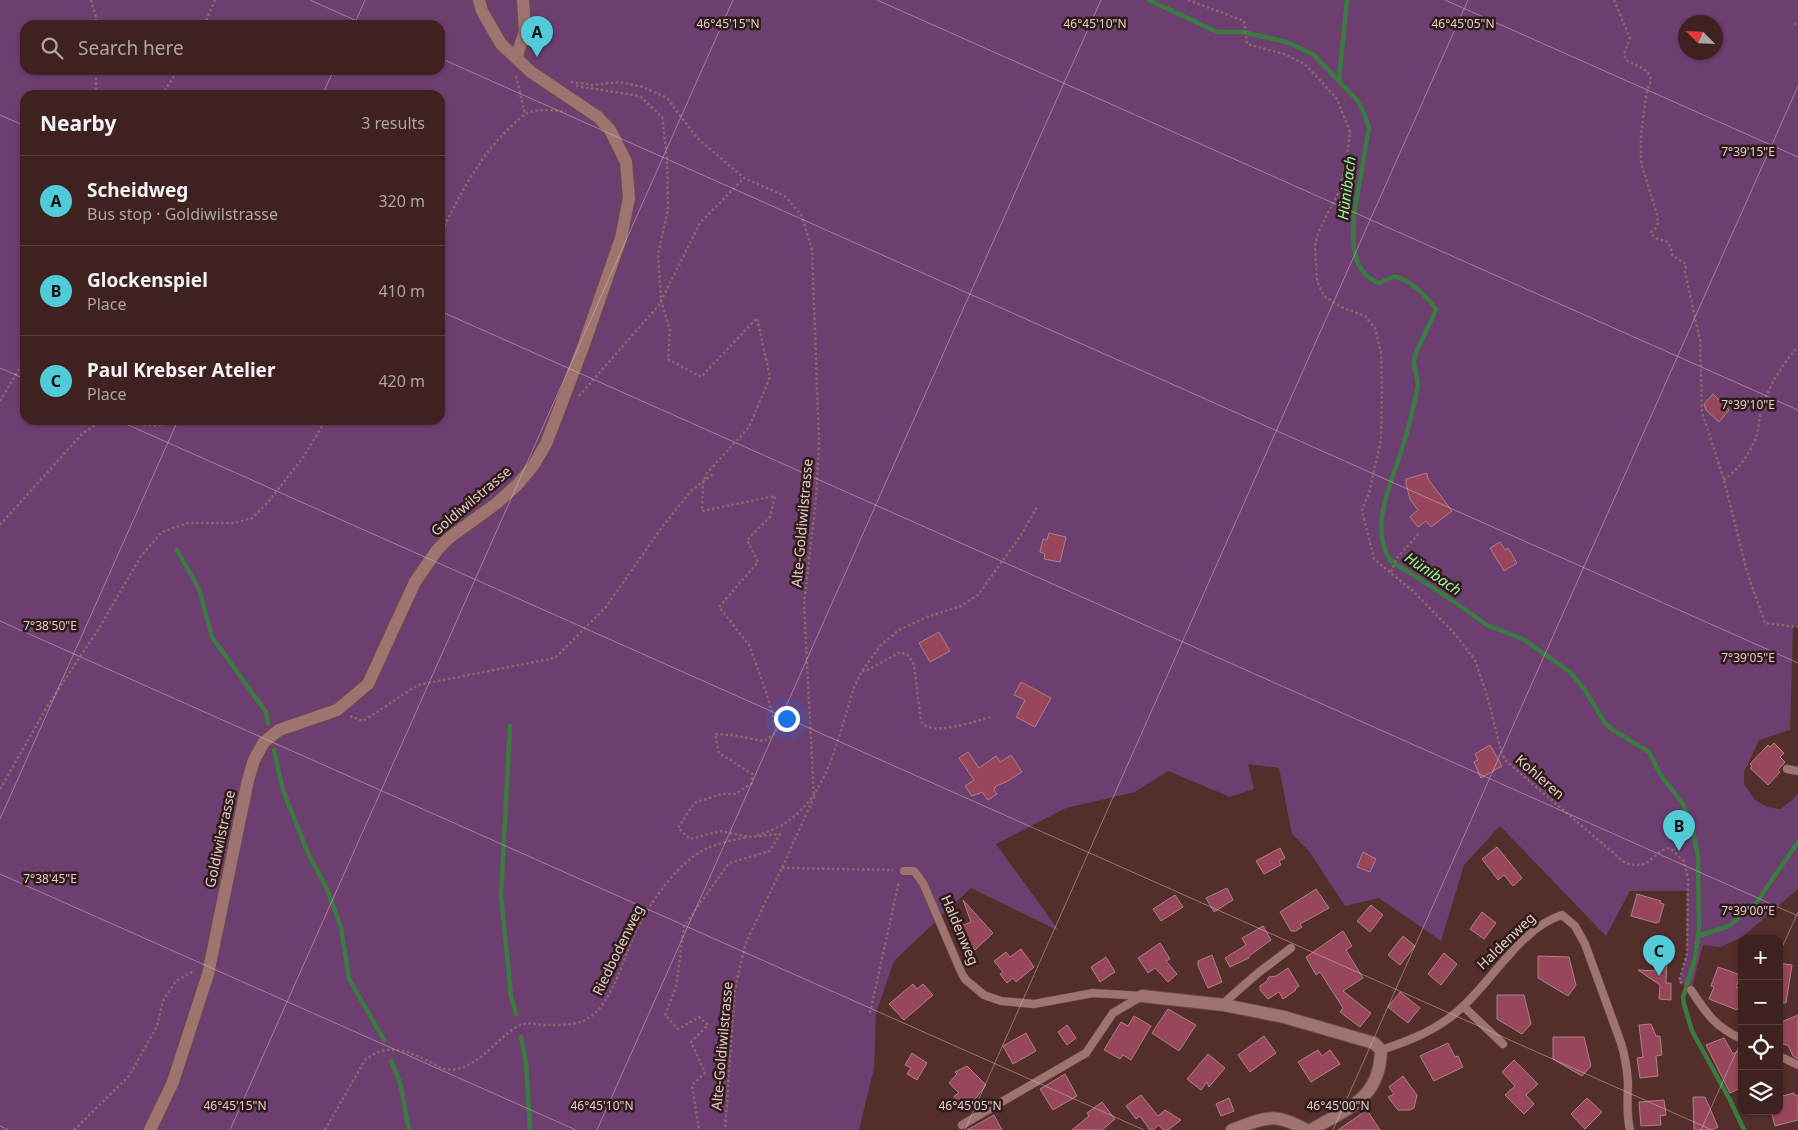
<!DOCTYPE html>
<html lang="en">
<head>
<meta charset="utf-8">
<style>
	body { margin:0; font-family:"Noto Sans",sans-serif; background:#4a2f2d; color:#f1f3f6 }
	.controls { position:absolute; right:15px; bottom:15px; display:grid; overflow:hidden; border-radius:10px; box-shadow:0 1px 4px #0004 }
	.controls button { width:45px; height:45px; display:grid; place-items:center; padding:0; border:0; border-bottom:1px solid #583f3e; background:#3f2220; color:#f1f3f6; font:25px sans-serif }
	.compass { position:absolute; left:1678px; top:15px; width:45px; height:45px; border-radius:50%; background:#3f2220; box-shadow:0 1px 4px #0004; rotate:294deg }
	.you { position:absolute; left:786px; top:718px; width:18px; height:18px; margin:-12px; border:4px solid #fff; border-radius:50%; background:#1a73e8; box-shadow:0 0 0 8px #1a73e833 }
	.badge { display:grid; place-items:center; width:32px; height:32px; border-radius:50%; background:#52cbd8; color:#111; font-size:16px; font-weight:700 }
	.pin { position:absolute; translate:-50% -41px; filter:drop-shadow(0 1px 2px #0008) }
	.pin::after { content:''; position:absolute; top:26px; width:18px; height:15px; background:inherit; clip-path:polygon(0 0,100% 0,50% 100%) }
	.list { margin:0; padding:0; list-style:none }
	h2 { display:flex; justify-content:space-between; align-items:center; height:65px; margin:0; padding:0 20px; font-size:21px }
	h2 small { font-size:16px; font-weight:400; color:#ada4a5 }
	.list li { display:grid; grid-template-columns:32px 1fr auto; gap:15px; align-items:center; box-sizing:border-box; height:90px; padding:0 20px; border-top:1px solid #583f3e }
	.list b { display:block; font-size:19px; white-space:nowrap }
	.list p { margin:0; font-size:16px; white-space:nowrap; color:#ada4a5 }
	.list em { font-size:16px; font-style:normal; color:#ada4a5 }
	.icon { flex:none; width:28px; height:28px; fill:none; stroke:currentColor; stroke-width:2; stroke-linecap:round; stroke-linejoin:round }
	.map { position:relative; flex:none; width:1798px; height:1130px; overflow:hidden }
	.search { position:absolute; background:#3f2220; box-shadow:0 1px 4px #0004; left:20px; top:20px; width:425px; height:55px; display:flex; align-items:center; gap:12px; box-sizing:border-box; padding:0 18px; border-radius:15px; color:#ada4a5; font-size:19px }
	.panel { position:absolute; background:#3f2220; box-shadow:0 1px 4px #0004; left:20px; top:90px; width:425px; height:335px; border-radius:15px }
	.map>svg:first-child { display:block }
	.green { fill:#6d3e70; fill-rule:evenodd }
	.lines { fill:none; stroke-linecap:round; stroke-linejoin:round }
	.stream { stroke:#3b7a40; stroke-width:4.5 }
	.building { fill:#97465b; stroke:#ad8089 }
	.lane-casing { stroke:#6b4c49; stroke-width:9 }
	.street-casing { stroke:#6b4c49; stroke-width:14 }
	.secondary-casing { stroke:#6b4c49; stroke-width:14 }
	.path { stroke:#896865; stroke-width:2.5; stroke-dasharray:2.5 2.5; stroke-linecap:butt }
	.lane { stroke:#9f736f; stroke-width:8 }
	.street { stroke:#9f736f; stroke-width:12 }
	.secondary { stroke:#9f736f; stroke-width:12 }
	.ticks { fill:none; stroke:#e3cbc8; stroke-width:1; stroke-opacity:0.45 }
	.labels { text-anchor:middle; stroke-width:5; stroke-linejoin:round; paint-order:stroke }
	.street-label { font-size:14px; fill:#e3cbc8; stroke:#2e1c1b }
	.water-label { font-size:15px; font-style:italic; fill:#9cf3a0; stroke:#2e1c1b }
	.ticks-label { font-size:12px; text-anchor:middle; fill:#e3cbc8; stroke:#2e1c1b; stroke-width:5; stroke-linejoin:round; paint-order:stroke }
</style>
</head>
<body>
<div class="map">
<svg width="1798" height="1130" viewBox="0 0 1798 1130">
	<rect width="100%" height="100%" fill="#542e2b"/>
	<!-- green -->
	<path class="green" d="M0 0H1798V627L1793 626 1790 730 1759 740 1744 772V784L1755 800 1767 807 1780 809 1791 801 1798 793V889L1742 937 1720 947 1703 945 1691 990 1679 981 1687 954V891H1630L1606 936 1500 826 1464 865 1441 941 1379 898 1345 906 1309 851 1292 834 1279 768 1248 764 1254 789 1230 797 1168 771 1135 792 1066 808 996 844 1059 931 971 888 894 961 876 1013 874 1068 859 1130H0ZM1686 22H1716V52H1686ZM25 25H440V70H25ZM25 95H440V420H25Z"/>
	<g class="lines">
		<!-- stream -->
		<path class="stream" d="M1149 0 1217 32H1243L1287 42 1314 55 1357 100 1364 113 1369 128 1354 215C1352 241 1351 272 1379 283 1384 281 1389 278 1394 277 1406 276 1431 300 1436 310 1431 322 1416 349 1414 360 1413 369 1420 380 1417 390 1413 410 1408 430 1402 449 1391 484 1369 526 1390 560L1447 597 1487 625 1523 639 1570 672 1585 690 1605 723 1613 730 1649 752 1660 774 1683 804 1692 826 1698 857 1699 929 1695 959 1683 997 1684 1004 1692 1031 1730 1100 1744 1130
			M1339 81 1347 0
			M177 550 199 589 212 637 266 712 268 723
			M510 726 501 895 511 996 516 1014
			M274 750 283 790 308 853 327 889 341 927 349 979 384 1040
			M1698 936 1729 926 1756 903 1798 842
			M521 1037 526 1062 530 1130
			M391 1061 400 1082 409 1130"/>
	</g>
	<!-- building -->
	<path class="building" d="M1713 394 1729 410 1719 422 1706 410 1704 404Z
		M1427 473 1428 479 1452 511 1431 527 1426 521 1418 527 1410 517 1418 510 1410 499 1406 484V479Z
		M1049 533 1066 537 1060 562 1044 559 1045 554 1040 552 1043 539 1047 540Z
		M1500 542 1505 550 1508 548 1517 563 1504 571 1490 548Z
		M939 632 950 651 930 662 919 643Z
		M1021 682 1051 698 1035 727 1016 717 1025 700 1014 695Z
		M1774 743 1784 753 1780 757 1785 762 1778 770 1780 772 1768 785 1750 768 1752 766 1750 764 1768 745 1770 747Z
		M1490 745 1502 766 1481 778 1474 762 1478 760 1475 754Z
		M968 752 979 768 996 756 1000 762 1011 755 1022 772 1006 782 996 786 994 790 997 794 988 800 982 792 972 796 965 786 974 780 959 758Z
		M1497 847 1522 878 1513 886 1504 875 1498 880 1482 859Z
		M1280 848 1285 858 1279 861 1281 865 1264 874 1256 861Z
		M1363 852 1376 859 1370 872 1357 867Z
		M1227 888 1233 900 1214 912 1206 898Z
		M1316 889 1329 908 1300 924 1302 927 1296 931H1291L1280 912Z
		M1637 894 1661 901 1660 903 1664 904 1659 922 1656 923 1631 916Z
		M1175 895 1183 907 1161 921 1153 909Z
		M963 900 993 933 975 950 957 930 963 925 971 922Z
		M1371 905 1383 915 1370 932 1357 921Z
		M1482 912 1496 923 1484 939 1470 929Z
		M1263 926 1271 940 1249 956V958L1230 967 1225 958 1246 945 1242 938Z
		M1343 931 1352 946 1346 950 1363 978 1343 991 1371 1013 1360 1027 1340 1012 1343 1008 1320 972 1316 975 1306 957Z
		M1403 936 1415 946 1400 965 1388 955Z
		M1160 943 1170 959 1166 961 1177 974 1168 982 1155 968 1148 973 1138 958Z
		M1021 949 1034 967 1016 982 1013 978 1007 983 1000 974 1003 972 994 961 1006 952 1010 957Z
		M1444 953 1457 964 1441 985 1428 974Z
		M1212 955 1222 982 1208 988 1198 966V961Z
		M1538 956 1569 957 1576 985 1568 996 1538 978Z
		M1106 957 1115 972 1100 982 1091 967Z
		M1656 957 1667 958 1666 983H1671V1000L1659 999 1660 985 1638 970 1655 971Z
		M1779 963 1792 965 1786 1003H1779Z
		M1718 967 1741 975 1736 987 1742 989V998L1737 1010 1709 999 1714 987 1711 986Z
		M1288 968 1299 986 1295 989 1296 990 1283 999 1279 992 1268 999 1260 990V986L1266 982 1269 977 1276 976Z
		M913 984 917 989 923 984 933 995 904 1020 889 1004Z
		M1400 992 1420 1008 1408 1023 1388 1007Z
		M1497 995H1524L1531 1024 1522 1034 1497 1019Z
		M1168 1009 1196 1025 1179 1051 1152 1033Z
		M1798 1015V1059L1793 1056 1788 1045 1779 1044V1023Z
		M1134 1016 1151 1026 1131 1060 1123 1055 1120 1059 1104 1050 1121 1022 1128 1026Z
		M1651 1024 1656 1036H1660L1662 1055 1656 1056 1658 1076 1640 1078 1637 1058 1643 1057 1639 1025Z
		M1067 1025 1076 1038 1067 1045 1058 1032Z
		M1026 1033 1036 1051 1013 1064 1003 1046Z
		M1264 1036 1276 1053 1250 1072 1238 1055Z
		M1553 1037H1584L1591 1066 1582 1076 1553 1059Z
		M1724 1038 1733 1054 1742 1049V1087L1730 1093 1706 1045Z
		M1448 1043 1455 1057 1458 1056 1463 1067 1434 1081 1420 1056Z
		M1318 1050 1322 1056 1330 1050 1340 1064 1311 1082 1298 1062Z
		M912 1053 927 1063 917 1080 907 1074 911 1068 905 1065Z
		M1208 1054 1225 1068 1209 1087 1207 1082 1201 1090 1187 1079Z
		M1514 1060 1538 1084 1526 1095 1534 1104 1524 1114 1505 1095 1515 1086 1502 1072Z
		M967 1066 986 1085 976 1098 960 1107 954 1096 959 1093 949 1083 957 1074 955 1072Z
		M1065 1074 1077 1096 1053 1110 1040 1089Z
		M1403 1076 1417 1095 1414 1108 1410 1110H1398L1388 1097 1394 1094 1389 1087Z
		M1794 1093 1795 1096 1798 1095V1120L1775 1126 1771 1111H1779V1097Z
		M1141 1095 1158 1116 1165 1110 1181 1120 1168 1130H1163L1159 1125 1153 1130H1150L1140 1116 1136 1119 1126 1106Z
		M1693 1097H1705L1718 1127 1712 1130H1694Z
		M1229 1098 1234 1111 1221 1116 1216 1104Z
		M1587 1098 1602 1112 1585 1129 1571 1114Z
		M1664 1100 1666 1115 1660 1116 1661 1125 1641 1126 1639 1102Z
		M1102 1102 1115 1119 1102 1130H1072L1089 1116 1087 1113Z
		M1367 1110 1380 1130H1338Z
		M994 1115 1002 1130H967Z"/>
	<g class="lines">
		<defs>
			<path id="lane" d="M1787 769 1798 771
				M904 871H914L923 883 962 974 966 980 984 995 1001 1001 1034 1004 1093 993 1142 996
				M1691 990C1706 1013 1716 1028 1742 1039
				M1224 1005 1227 1000 1258 973 1291 948
				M1463 1006 1503 1044
				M1381 1050C1409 1041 1437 1030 1459 1010 1491 983 1520 928 1562 915L1575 926 1585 944 1621 1043C1625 1056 1627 1068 1628 1082 1628 1098 1626 1114 1630 1130
				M1779 1056 1798 1065
				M962 1125 1086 1053 1113 1013 1142 996"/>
			<path id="street" d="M1142 996 1224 1005 1284 1017 1374 1043 1381 1050C1380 1099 1348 1108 1311 1130
				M1232 1130C1265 1118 1274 1111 1306 1130"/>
			<path id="secondary" d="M516 58 525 31 523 0
				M150 1130 173 1082 208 974 248 780 254 760 264 742 279 730 337 710 368 684 415 582 437 550 449 538 497 503 517 485 533 466 546 444 583 347 621 238 629 198 626 162 610 130 598 117 531 72 501 44 482 11 479 0"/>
		</defs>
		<!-- lane casing -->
		<use href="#lane" class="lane-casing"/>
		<!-- street casing -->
		<use href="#street" class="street-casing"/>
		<!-- secondary casing -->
		<use href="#secondary" class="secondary-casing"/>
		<!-- path -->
		<path class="path" d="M91 0 96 17V25
			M1188 0 1244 21 1247 44 1284 54 1305 64 1337 99 1350 132 1346 165 1338 193 1318 233 1315 246 1317 281 1324 296 1341 307 1365 316 1375 328 1381 352 1382 391 1381 440 1369 493 1362 510 1374 559 1414 592 1454 633 1475 660 1488 699 1502 754 1506 761 1625 863C1654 871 1649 852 1670 848L1684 861 1688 879 1687 954 1679 981 1684 985
			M1614 0 1630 38 1624 54 1626 60 1644 69 1650 75 1651 81 1647 90 1641 135V163L1657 214 1658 223 1656 228 1651 232 1655 238 1668 242 1671 248 1672 255 1686 264 1685 272 1700 340 1702 412 1724 480 1747 572 1765 623 1798 627
			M1794 24 1798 23
			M204 25 215 0
			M516 76 525 114
			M571 82 593 85 620 82 643 87 667 98 697 138 744 178 785 196 802 216 812 250 819 442 816 498 804 605 814 797 782 868 746 942 735 989 725 1130
			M576 86 640 96 662 117 667 158 668 209 658 254 661 301 670 330 668 359 701 377 757 318 770 377 749 427 707 473 703 482 702 511 775 496 770 517 747 540 758 562 719 607 749 645 766 691 777 732 764 741 731 735 715 734 719 753 752 774V783L735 794H722L694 803 678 828 690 839 720 831 749 837 780 834 770 851 729 863 684 926 676 987 665 1015 678 1029 699 1017 708 1025 691 1042 705 1073 692 1085 699 1130
			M96 95V70
			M162 95 178 70
			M440 235C459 196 481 152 515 123 519 119 523 115 527 113 540 109 553 110 566 112
			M579 396 659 305 700 223 744 178
			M0 401 25 359
			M119 420 156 426 180 420
			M1724 480C1738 470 1750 454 1756 437 1759 428 1759 417 1762 407 1770 385 1782 364 1798 347
			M0 525 81 435 96 424 105 420
			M1391 572 1397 558 1420 532
			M862 671 868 670 900 652 908 655 914 665 921 721C930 738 975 721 991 717
			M350 716 363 721 418 685 555 658 606 607 662 527 691 491 714 473
			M0 789 48 705 98 630 141 556 162 532 187 523H234L252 518 269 501 302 459 326 420
			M757 835C827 817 835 743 855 685L862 671 880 646 899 630 927 617 961 606 978 595 1021 535 1038 505
			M782 868 893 870
			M870 1013 899 881
			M74 1130 129 1076 157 1026 163 1001 176 981 192 972 194 973
			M325 1130 365 1060C386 1043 406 1050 428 1061 433 1063 439 1068 445 1069 475 1074 495 1039 518 1026 527 1021 537 1025 547 1025 558 1025 571 1025 581 1022 613 1010 623 955 638 927 652 901 672 871 697 854 711 844 730 841 747 837"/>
		<!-- lane -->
		<use href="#lane" class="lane"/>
		<!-- street -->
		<use href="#street" class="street"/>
		<!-- secondary -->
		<use href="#secondary" class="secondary"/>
	</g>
	<!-- ticks -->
	<path class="ticks" d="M310 0 366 25M877 0 1798 410M1445 0 1798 157M354 25 365 0M440 58 1798 663M322 95 334 70M0 115 25 126M440 311 1798 916M0 368 25 379M117 420 1712 1130M0 621 1144 1130M0 819 178 420M0 874 576 1130M1779 954 1798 912M0 1126 8 1130M230 1130 733 0M597 1130 1101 0M965 1130 1468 0M1333 1130 1798 86M1701 1130 1742 1039"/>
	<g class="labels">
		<!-- street labels -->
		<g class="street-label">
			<text transform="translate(471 501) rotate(-40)" y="5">Goldiwilstrasse</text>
			<text transform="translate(802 523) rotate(-85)" y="5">Alte-Goldiwilstrasse</text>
			<text transform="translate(1540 777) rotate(41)" y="5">Kohleren</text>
			<text transform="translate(220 839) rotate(-78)" y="5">Goldiwilstrasse</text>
			<text transform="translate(960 930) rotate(67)" y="5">Haldenweg</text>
			<text transform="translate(1506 941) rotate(-44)" y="5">Haldenweg</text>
			<text transform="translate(618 950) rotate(-64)" y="5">Riedbodenweg</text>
			<text transform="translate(722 1046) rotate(-85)" y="5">Alte-Goldiwilstrasse</text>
		</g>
		<!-- water labels -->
		<g class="water-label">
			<text transform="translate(1347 188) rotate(-83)" y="5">Hünibach</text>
			<text transform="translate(1433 574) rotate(34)" y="5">Hünibach</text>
		</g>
	</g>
	<g class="ticks-label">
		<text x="728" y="28">46°45'15"N</text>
		<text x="1095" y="28">46°45'10"N</text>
		<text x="1463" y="28">46°45'05"N</text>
		<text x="1748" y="156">7°39'15"E</text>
		<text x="1748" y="409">7°39'10"E</text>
		<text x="50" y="630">7°38'50"E</text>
		<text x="1748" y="662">7°39'05"E</text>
		<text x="50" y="883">7°38'45"E</text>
		<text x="1748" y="915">7°39'00"E</text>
		<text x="235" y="1110">46°45'15"N</text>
		<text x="602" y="1110">46°45'10"N</text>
		<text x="970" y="1110">46°45'05"N</text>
		<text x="1338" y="1110">46°45'00"N</text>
	</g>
</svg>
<div class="controls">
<button>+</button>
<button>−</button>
<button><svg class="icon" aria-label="locate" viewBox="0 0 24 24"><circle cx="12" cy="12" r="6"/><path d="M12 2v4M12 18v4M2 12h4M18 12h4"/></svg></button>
<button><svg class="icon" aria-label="layers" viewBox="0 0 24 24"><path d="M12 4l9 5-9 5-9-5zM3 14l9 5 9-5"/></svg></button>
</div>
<svg class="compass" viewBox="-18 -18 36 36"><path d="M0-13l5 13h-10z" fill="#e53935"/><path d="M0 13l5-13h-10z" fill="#ada4a5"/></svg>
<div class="you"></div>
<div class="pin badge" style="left:537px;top:57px">A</div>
<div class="pin badge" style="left:1679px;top:851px">B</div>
<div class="pin badge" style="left:1659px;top:976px">C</div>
<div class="search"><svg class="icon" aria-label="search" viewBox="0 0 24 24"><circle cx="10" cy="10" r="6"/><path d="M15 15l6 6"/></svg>Search here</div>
<section class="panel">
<h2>Nearby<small>3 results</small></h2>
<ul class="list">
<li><span class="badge">A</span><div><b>Scheidweg</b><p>Bus stop · Goldiwilstrasse</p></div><em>320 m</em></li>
<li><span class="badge">B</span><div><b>Glockenspiel</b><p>Place</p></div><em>410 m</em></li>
<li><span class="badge">C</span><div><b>Paul Krebser Atelier</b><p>Place</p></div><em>420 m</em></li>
</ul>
</section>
</div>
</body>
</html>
